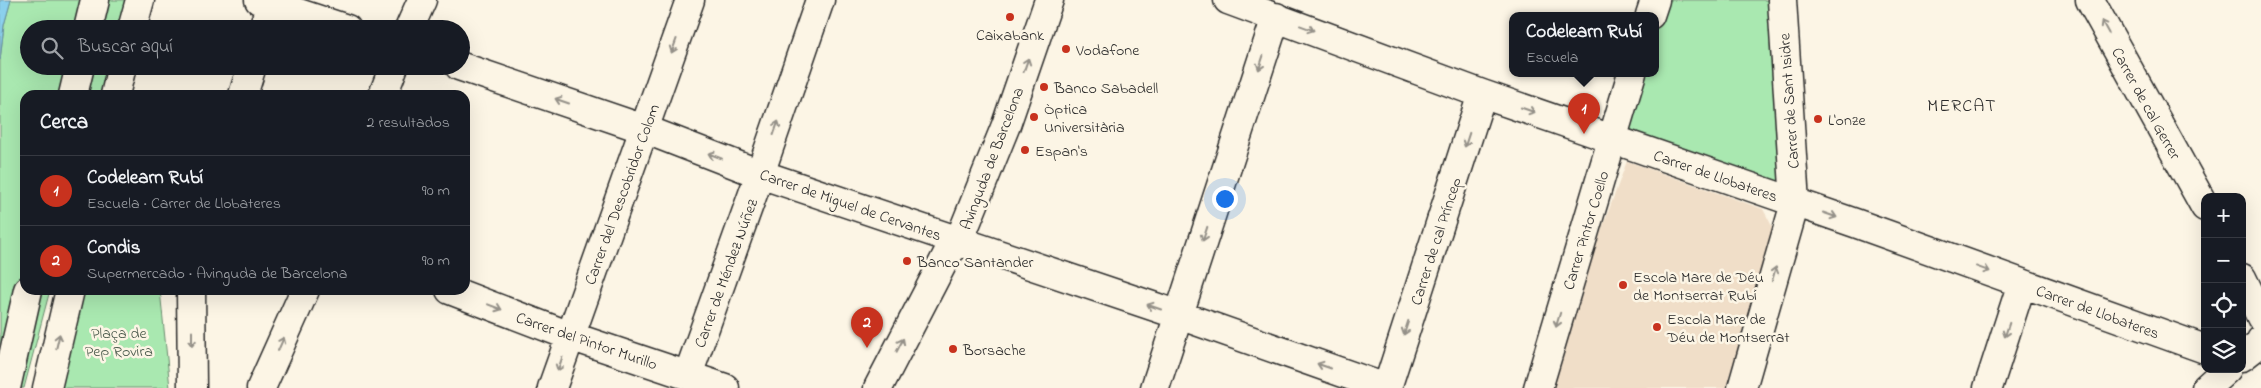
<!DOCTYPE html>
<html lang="es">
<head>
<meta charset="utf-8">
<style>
	body { margin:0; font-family:"Indie Flower",sans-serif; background:#242831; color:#f1f3f6 }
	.controls { position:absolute; right:15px; bottom:15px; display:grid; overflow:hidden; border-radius:10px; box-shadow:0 5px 20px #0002 }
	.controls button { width:45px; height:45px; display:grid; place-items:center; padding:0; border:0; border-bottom:1px solid #363941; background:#171b24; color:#f1f3f6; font:25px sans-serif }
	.you { position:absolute; left:1224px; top:198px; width:18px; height:18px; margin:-12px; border:4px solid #fff; border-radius:50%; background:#1a73e8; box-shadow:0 0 0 8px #1a73e833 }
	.badge { display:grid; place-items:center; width:32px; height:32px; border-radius:50%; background:#c8321e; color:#fff; font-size:16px; font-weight:700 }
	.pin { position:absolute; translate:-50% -41px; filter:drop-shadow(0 1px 2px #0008) }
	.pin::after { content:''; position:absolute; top:26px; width:18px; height:15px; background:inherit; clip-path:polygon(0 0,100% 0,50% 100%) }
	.popup { position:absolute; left:1509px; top:12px; width:150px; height:65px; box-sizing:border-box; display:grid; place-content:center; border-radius:10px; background:#171b24; filter:drop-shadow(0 1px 4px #0005); font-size:16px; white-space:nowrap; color:#9ea1a6 }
	.popup b { font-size:19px; color:#f1f3f6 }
	.popup::after { content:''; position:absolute; left:50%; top:100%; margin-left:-10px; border:10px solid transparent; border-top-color:#171b24 }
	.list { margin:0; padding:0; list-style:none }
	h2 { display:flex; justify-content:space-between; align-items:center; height:65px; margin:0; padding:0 20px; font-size:21px }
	h2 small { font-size:16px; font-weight:400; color:#9ea1a6 }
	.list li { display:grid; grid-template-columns:32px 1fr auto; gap:15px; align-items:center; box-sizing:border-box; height:70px; padding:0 20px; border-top:1px solid #363941 }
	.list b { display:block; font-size:19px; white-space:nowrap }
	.list p { margin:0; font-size:16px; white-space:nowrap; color:#9ea1a6 }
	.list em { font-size:16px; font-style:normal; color:#9ea1a6 }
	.icon { flex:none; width:28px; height:28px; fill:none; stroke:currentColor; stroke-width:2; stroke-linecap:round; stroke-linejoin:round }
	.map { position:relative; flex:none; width:2261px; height:388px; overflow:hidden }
	.search { position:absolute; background:#171b24; box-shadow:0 5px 20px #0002; left:20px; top:20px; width:450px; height:55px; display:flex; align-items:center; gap:12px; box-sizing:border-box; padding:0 18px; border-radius:28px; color:#9ea1a6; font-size:19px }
	.panel { position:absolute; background:#171b24; box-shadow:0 5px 20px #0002; left:20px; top:90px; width:450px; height:205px; border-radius:15px }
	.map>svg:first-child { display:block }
	.built { fill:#f0dec8 }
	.green { fill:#a9e8b0; stroke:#6a8a6e }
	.water { fill:#8bd0ed; stroke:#658e9f }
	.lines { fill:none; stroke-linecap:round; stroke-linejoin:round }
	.street-casing { stroke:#2b2b2b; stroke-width:31 }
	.secondary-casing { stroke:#2b2b2b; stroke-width:31 }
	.street { stroke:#fcf5e5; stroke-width:28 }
	.secondary { stroke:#fcf5e5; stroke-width:28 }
	.oneway { stroke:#949088 }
	.poi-dot { fill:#c8321e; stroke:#fcf5e5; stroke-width:2 }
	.labels { text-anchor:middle; stroke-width:5; stroke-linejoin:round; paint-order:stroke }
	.poi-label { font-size:16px; fill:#2b2b2b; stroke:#fcf5e5; text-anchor:start }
	.street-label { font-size:16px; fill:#2b2b2b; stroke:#fcf5e5 }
	.park-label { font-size:16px; fill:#4a5a4c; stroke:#fcf5e5 }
	.neighbourhood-label { font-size:18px; letter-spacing:1px; fill:#2b2b2b; stroke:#fcf5e5 }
</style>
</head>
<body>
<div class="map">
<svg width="2261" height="388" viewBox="0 0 2261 388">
	<rect width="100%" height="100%" fill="#fcf5e5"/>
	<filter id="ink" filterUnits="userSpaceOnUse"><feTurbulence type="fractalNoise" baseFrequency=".02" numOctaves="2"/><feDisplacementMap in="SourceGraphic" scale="10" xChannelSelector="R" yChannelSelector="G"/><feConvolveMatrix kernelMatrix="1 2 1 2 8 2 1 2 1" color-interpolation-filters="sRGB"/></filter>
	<g filter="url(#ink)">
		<!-- built -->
		<path class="built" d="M1627 161 1763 209 1774 230 1726 388H1551L1588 266Z"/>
		<!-- green -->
		<path class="green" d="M11 0H125L117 29H29V66H108L100 95H25V290H50L24 388H0V60L4 25Z
			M1665 0H1768L1781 183 1625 128 1642 73H1655V31Z
			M85 290H160L170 388H59Z"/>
		<!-- water -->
		<path class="water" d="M0 0H11L4 25 0 60Z"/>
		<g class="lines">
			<defs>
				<path id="street" d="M259 0 347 29
					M1228 0 1482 94 1855 223 2205 349
					M2090 0 2205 207
					M1650 15 1655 0
					M132 29 140 0
					M263 29 272 0
					M409 29 422 0
					M459 66 644 129 760 174 1179 315 1386 388
					M115 95 122 66
					M243 95 252 66
					M383 95 394 66
					M2242 278 2261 317
					M191 290 192 388
					M450 290 570 336 725 388
					M2242 357 2260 343 2261 340
					M688 375 760 174 820 0
					M47 388 70 290
					M261 388 305 290
					M552 388 690 0
					M878 388 948 253 959 241 1006 125 1049 0
					M1155 388 1276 17
					M1387 388 1482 94
					M1538 388 1632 73
					M1742 388 1795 203 1782 0
					M1988 388 2022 283
					M2206 388 2227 369"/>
				<path id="secondary" d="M88 29 95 0
					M73 95 80 66
					M6 388 28 290"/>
			</defs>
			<!-- street casing -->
			<use href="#street" class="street-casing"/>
			<!-- secondary casing -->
			<use href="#secondary" class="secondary-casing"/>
			<!-- street -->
			<use href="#street" class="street"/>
			<!-- secondary -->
			<use href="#secondary" class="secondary"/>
		</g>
		<!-- one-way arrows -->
		<defs><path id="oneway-shaft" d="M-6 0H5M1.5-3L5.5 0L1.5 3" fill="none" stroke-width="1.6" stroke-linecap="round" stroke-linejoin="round" transform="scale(1.25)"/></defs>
		<g class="oneway">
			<use href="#oneway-shaft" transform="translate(2105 27) rotate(-119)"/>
			<use href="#oneway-shaft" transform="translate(1307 28) rotate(20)"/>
			<use href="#oneway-shaft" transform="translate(674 46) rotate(110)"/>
			<use href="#oneway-shaft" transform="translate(1261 63) rotate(108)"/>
			<use href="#oneway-shaft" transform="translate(1026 65) rotate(-71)"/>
			<use href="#oneway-shaft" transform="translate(562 101) rotate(-161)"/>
			<use href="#oneway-shaft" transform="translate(1528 110) rotate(19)"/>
			<use href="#oneway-shaft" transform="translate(776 128) rotate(-71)"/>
			<use href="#oneway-shaft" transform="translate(1467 140) rotate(108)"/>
			<use href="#oneway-shaft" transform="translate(715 156) rotate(-159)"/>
			<use href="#oneway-shaft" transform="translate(1830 215) rotate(19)"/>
			<use href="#oneway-shaft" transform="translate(1205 234) rotate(108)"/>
			<use href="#oneway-shaft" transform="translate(1983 269) rotate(20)"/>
			<use href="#oneway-shaft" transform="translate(1774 274) rotate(-74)"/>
			<use href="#oneway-shaft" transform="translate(495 307) rotate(21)"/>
			<use href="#oneway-shaft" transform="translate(1154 307) rotate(-161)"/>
			<use href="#oneway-shaft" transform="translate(1558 320) rotate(107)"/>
			<use href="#oneway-shaft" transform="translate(1406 328) rotate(108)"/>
			<use href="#oneway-shaft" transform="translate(2007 330) rotate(108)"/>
			<use href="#oneway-shaft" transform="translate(192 339) rotate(90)"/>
			<use href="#oneway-shaft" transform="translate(58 341) rotate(-77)"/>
			<use href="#oneway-shaft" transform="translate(281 344) rotate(-66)"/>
			<use href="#oneway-shaft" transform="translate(900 345) rotate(-63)"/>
			<use href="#oneway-shaft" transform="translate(560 364) rotate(109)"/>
			<use href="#oneway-shaft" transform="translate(1324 366) rotate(-161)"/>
		</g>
	</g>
	<!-- markers -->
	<g class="poi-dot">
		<circle cx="1010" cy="17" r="5"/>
		<circle cx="1066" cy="49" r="5"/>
		<circle cx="1044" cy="87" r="5"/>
		<circle cx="1034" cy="117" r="5"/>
		<circle cx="1818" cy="119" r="5"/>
		<circle cx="1025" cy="150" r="5"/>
		<circle cx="907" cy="261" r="5"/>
		<circle cx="1623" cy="285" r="5"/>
		<circle cx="1657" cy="327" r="5"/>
		<circle cx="953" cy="349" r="5"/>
	</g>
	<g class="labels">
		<!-- poi labels -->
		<g class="poi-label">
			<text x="1010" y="40" text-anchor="middle">Caixabank</text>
			<text x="1076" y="55">Vodafone</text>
			<text x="1054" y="93">Banco Sabadell</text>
			<text x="1044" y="114">Òptica<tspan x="1044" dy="18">Universitària</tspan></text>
			<text x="1828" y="125">L'onze</text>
			<text x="1035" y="156">Espan's</text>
			<text x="917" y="267">Banco Santander</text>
			<text x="1633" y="282">Escola Mare de Déu<tspan x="1633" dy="18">de Montserrat Rubí</tspan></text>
			<text x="1667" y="324">Escola Mare de<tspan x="1667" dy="18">Déu de Montserrat</tspan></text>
			<text x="963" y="355">Borsache</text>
		</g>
		<!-- street labels -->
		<g class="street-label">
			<text transform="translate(1788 101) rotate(-94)" y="6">Carrer de Sant Isidre</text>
			<text transform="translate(2147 103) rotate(61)" y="6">Carrer de cal Gerrer</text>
			<text transform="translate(991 158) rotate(-69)" y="6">Avinguda de Barcelona</text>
			<text transform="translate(1716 175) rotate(19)" y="6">Carrer de Llobateres</text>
			<text transform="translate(621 194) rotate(-70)" y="6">Carrer del Descobridor Colom</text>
			<text transform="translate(851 204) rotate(19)" y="6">Carrer de Miguel de Cervantes</text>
			<text transform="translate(1585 230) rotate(-73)" y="6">Carrer Pintor Coello</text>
			<text transform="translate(1435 241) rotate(-72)" y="6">Carrer de cal Príncep</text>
			<text transform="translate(725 273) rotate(-70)" y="6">Carrer de Méndez Núñez</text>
			<text transform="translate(2098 311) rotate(20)" y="6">Carrer de Llobateres</text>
			<text transform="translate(587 340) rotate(19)" y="6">Carrer del Pintor Murillo</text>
		</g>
		<!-- park labels -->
		<g class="park-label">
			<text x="119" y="338">Plaça de<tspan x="119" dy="18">Pep Rovira</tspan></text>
		</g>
		<!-- neighbourhood labels -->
		<g class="neighbourhood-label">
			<text x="1962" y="111">MERCAT</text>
		</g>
	</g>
</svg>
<div class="controls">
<button>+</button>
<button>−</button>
<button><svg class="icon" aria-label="locate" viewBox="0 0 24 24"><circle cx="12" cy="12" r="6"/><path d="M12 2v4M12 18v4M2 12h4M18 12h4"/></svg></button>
<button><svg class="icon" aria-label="layers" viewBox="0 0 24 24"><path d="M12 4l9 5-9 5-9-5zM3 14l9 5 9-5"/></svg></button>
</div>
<div class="you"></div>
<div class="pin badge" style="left:1584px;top:134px">1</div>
<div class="popup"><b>Codelearn Rubí</b>Escuela</div>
<div class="pin badge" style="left:867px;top:348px">2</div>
<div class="search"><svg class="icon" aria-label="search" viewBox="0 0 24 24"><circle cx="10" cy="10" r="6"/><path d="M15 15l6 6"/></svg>Buscar aquí</div>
<section class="panel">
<h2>Cerca<small>2 resultados</small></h2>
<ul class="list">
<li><span class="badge">1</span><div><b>Codelearn Rubí</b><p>Escuela · Carrer de Llobateres</p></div><em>90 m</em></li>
<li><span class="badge">2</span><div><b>Condis</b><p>Supermercado · Avinguda de Barcelona</p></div><em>90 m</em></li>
</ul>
</section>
</div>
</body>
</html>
